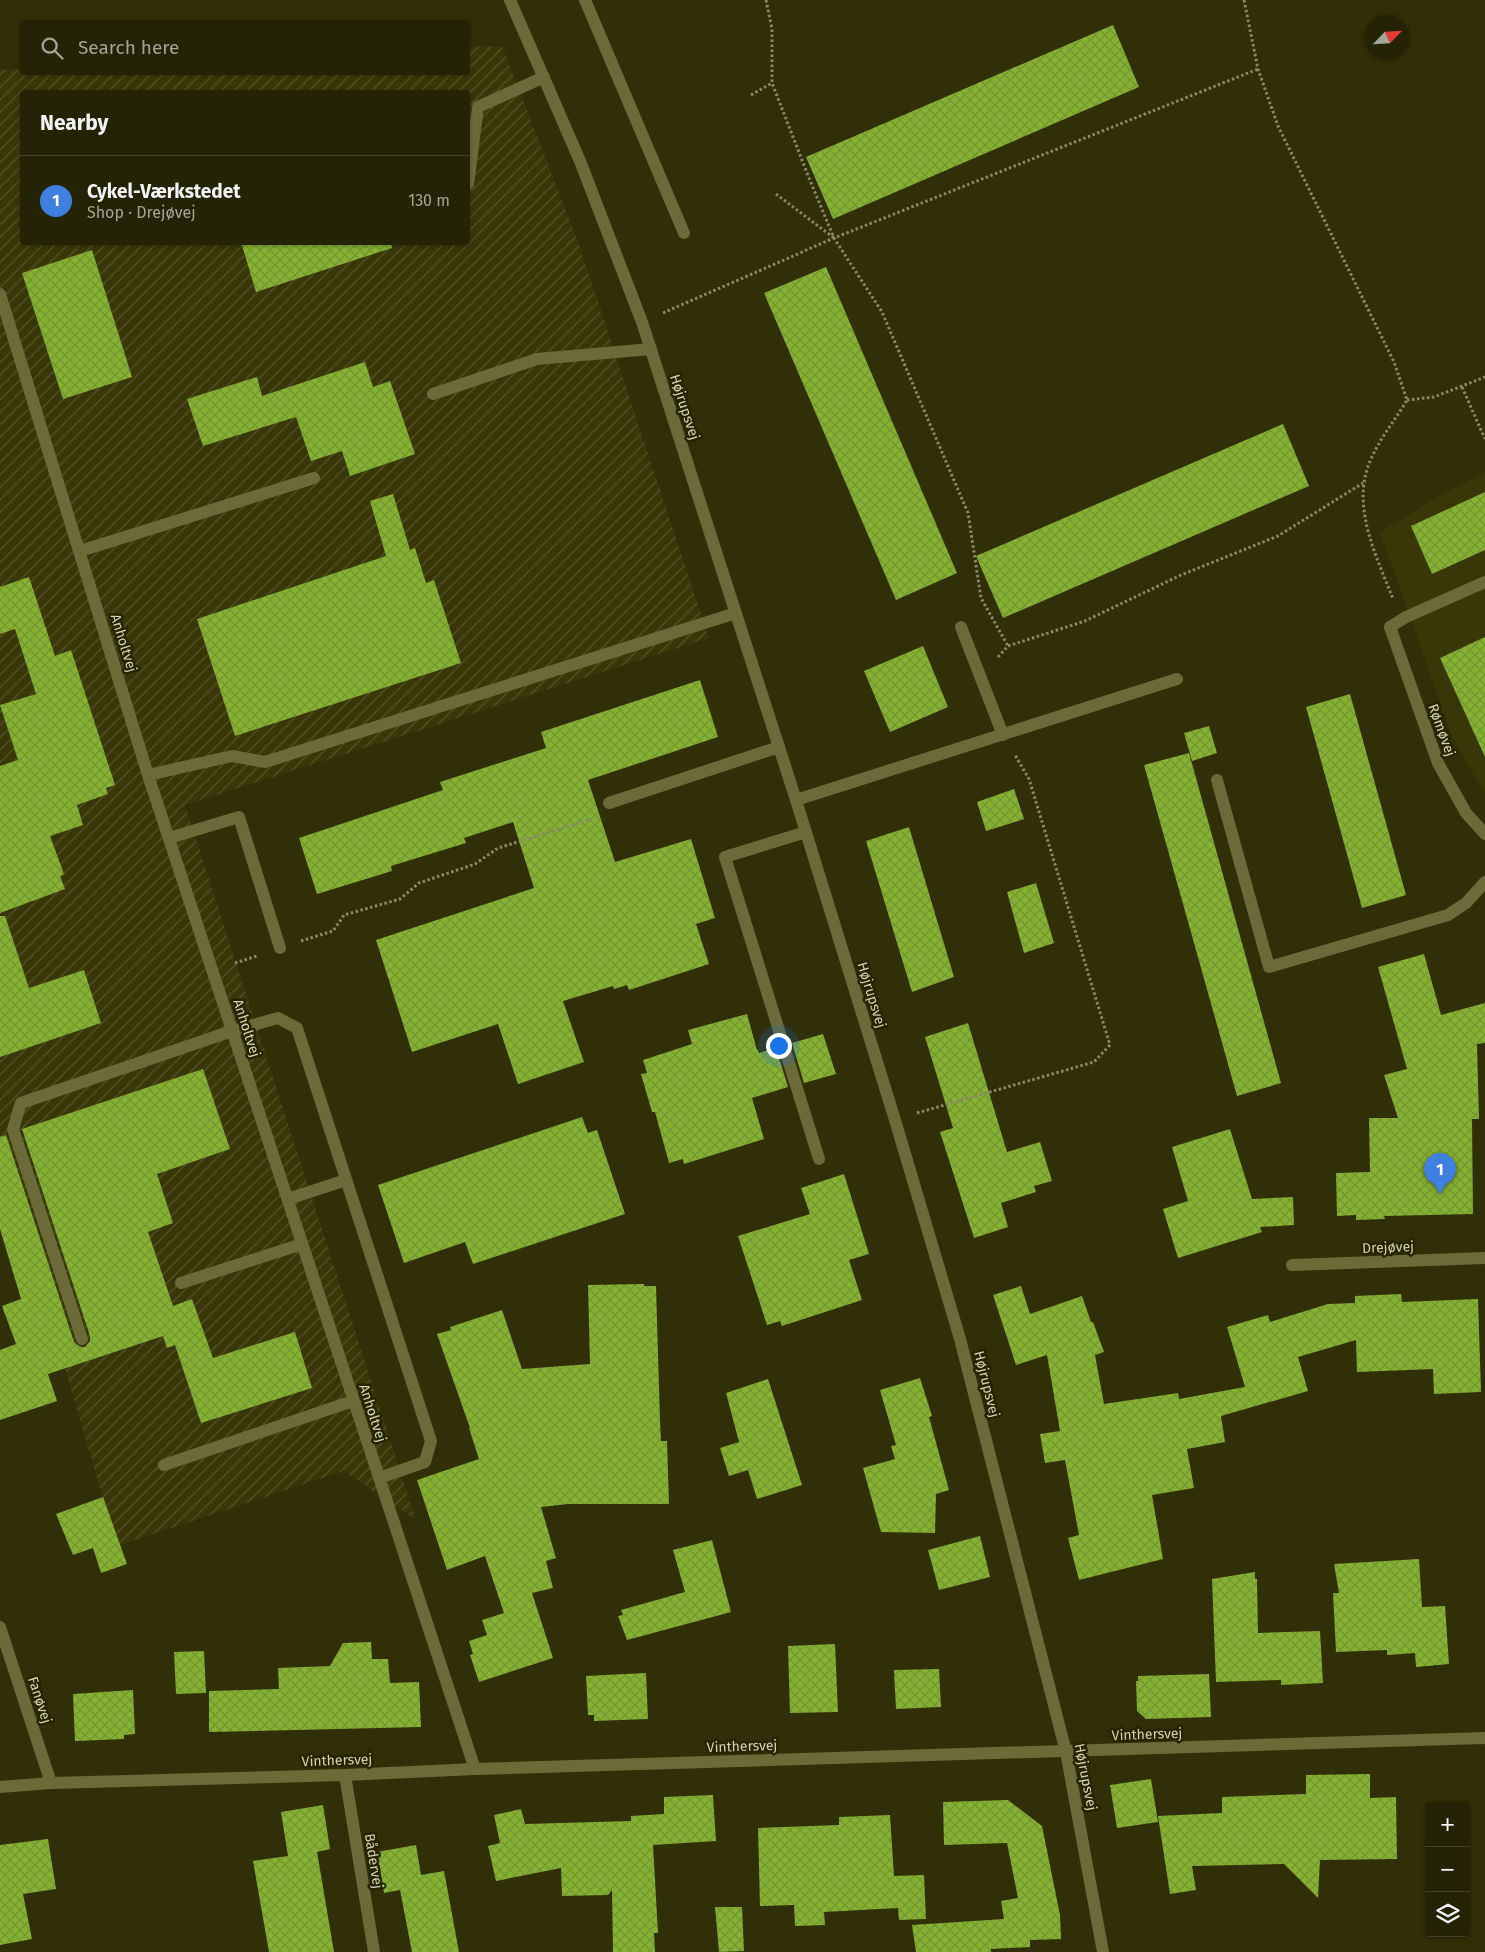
<!DOCTYPE html>
<html lang="en">
<head>
<meta charset="utf-8">
<style>
	body { margin:0; font-family:"Fira Sans",sans-serif; background:#2d2b0f; color:#f1f3f6 }
	.controls { position:absolute; right:15px; bottom:15px; display:grid; overflow:hidden; border-radius:5px; box-shadow:0 1px 4px #0004 }
	.controls button { width:45px; height:45px; display:grid; place-items:center; padding:0; border:0; border-bottom:1px solid #424027; background:#252305; color:#f1f3f6; font:25px sans-serif }
	.compass { position:absolute; left:1365px; top:15px; width:45px; height:45px; border-radius:50%; background:#252305; box-shadow:0 1px 4px #0004; rotate:65deg }
	.you { position:absolute; left:778px; top:1045px; width:18px; height:18px; margin:-12px; border:4px solid #fff; border-radius:50%; background:#1a73e8; box-shadow:0 0 0 8px #1a73e833 }
	.badge { display:grid; place-items:center; width:32px; height:32px; border-radius:50%; background:#1a73e8; color:#fff; font-size:16px; font-weight:700 }
	.pin { position:absolute; translate:-50% -41px; filter:drop-shadow(0 1px 2px #0008) }
	.pin::after { content:''; position:absolute; top:26px; width:18px; height:15px; background:inherit; clip-path:polygon(0 0,100% 0,50% 100%) }
	.list { margin:0; padding:0; list-style:none }
	h2 { display:flex; justify-content:space-between; align-items:center; height:65px; margin:0; padding:0 20px; font-size:21px }
	h2 small { font-size:16px; font-weight:400; color:#a3a49a }
	.list li { display:grid; grid-template-columns:32px 1fr auto; gap:15px; align-items:center; box-sizing:border-box; height:90px; padding:0 20px; border-top:1px solid #424027 }
	.list b { display:block; font-size:19px; white-space:nowrap }
	.list p { margin:0; font-size:16px; white-space:nowrap; color:#a3a49a }
	.list em { font-size:16px; font-style:normal; color:#a3a49a }
	.icon { flex:none; width:28px; height:28px; fill:none; stroke:currentColor; stroke-width:2; stroke-linecap:round; stroke-linejoin:round }
	.map { position:relative; flex:none; width:1485px; height:1952px; overflow:hidden }
	.search { position:absolute; background:#252305; box-shadow:0 1px 4px #0004; left:20px; top:20px; width:450px; height:55px; display:flex; align-items:center; gap:12px; box-sizing:border-box; padding:0 18px; border-radius:5px; color:#a3a49a; font-size:19px }
	.panel { position:absolute; background:#252305; box-shadow:0 1px 4px #0004; left:20px; top:90px; width:450px; height:155px; border-radius:5px }
	.map>svg:first-child { display:block }
	.built { fill:#393708 }
	.industrial { fill:url(#industrial-furrows); fill-rule:evenodd }
	.building { fill:url(#building-cross-hatch) }
	.lines { fill:none; stroke-linecap:round; stroke-linejoin:round }
	.path { stroke:#898868; stroke-width:3; stroke-dasharray:2.5 2.5; stroke-linecap:butt }
	.service { stroke:#6c6a38; stroke-width:12 }
	.minor { stroke:#6c6a38; stroke-width:12 }
	.tertiary { stroke:#6c6a38; stroke-width:12 }
	.labels { text-anchor:middle; stroke-width:5; stroke-linejoin:round; paint-order:stroke }
	.street-label { font-size:14px; fill:#d3d3b9; stroke:#272500 }
</style>
</head>
<body>
<div class="map">
<svg width="1485" height="1952" viewBox="0 0 1485 1952">
	<defs>
		<pattern id="industrial-furrows" width="10" height="10" patternUnits="userSpaceOnUse" patternTransform="scale(1.25)"><rect width="10" height="10" fill="#393708"/><path d="M-1 1l2-2M0 10L10 0M9 11l2-2" fill="none" stroke="#55532a"/></pattern>
		<pattern id="building-cross-hatch" width="8" height="8" patternUnits="userSpaceOnUse" patternTransform="scale(1.25)"><rect width="8" height="8" fill="#85b231"/><path d="M0 0l8 8M0 8l8-8" fill="none" stroke="#749533"/></pattern>
	</defs>
	<rect width="100%" height="100%" fill="#312f07"/>
	<!-- built -->
	<path class="built" d="M1485 472V794L1454 741 1380 532 1448 491Z"/>
	<!-- industrial -->
	<path class="industrial" d="M502 46 579 245 709 638 185 805 416 1520 344 1471 117 1546 0 1147V70L22 69V72H468V47ZM22 92H468V242H22Z"/>
	<!-- building -->
	<path class="building" d="M1113 25 1139 87 833 219 806 157Z
		M241 242H391L392 248 256 292Z
		M92 250 132 377 63 399 22 273Z
		M826 267 957 573 896 600 764 293Z
		M365 362 373 387 390 381 415 454 350 476 342 451 311 461 296 417 203 446 187 399 257 377 262 396Z
		M1283 424 1309 486 1003 618 976 556Z
		M1485 492V550L1432 574 1411 526Z
		M393 494 410 550 415 548 426 583 434 580 461 663 235 736 197 619 386 556 370 501Z
		M29 577 55 656 71 650 115 785 106 788 108 794 77 805 83 825 50 836 64 874 60 876 65 889 0 913V766L18 760 0 705 36 694 15 629 0 634V587Z
		M1485 637V757L1440 658Z
		M923 646 948 707 890 732 864 671Z
		M700 680 718 737 588 780 615 862 691 839 715 918 696 924 709 964 629 990 627 985 614 989 613 986 563 1001 584 1062 518 1084 498 1024 412 1052 376 940 534 888 513 822 464 838 466 843 391 866 392 871 317 894 299 838 443 790 440 782 546 748 541 732Z
		M1350 694 1406 895 1362 908 1306 707Z
		M1209 726 1217 753 1192 761 1184 733Z
		M1189 753 1281 1083 1237 1096 1144 765Z
		M1014 789 1024 819 986 831 977 802Z
		M909 827 954 977 912 992 866 841Z
		M1036 883 1054 943 1024 953 1007 892Z
		M0 916H5L29 988 84 970 101 1023 0 1057Z
		M1424 954 1441 1015 1485 1003V1043L1477 1044 1479 1119H1472L1473 1214 1384 1216 1385 1219 1356 1220V1215L1337 1216 1336 1173 1370 1172 1369 1118H1398L1384 1075 1407 1069 1378 967Z
		M747 1014 757 1050H758L759 1053 776 1048 788 1087 752 1098 764 1139 684 1164 683 1159 669 1163 655 1112H652L641 1074 647 1073 643 1060 692 1044 688 1030Z
		M968 1023 1007 1152 1040 1142 1052 1181 1034 1186 1036 1192 1001 1203 1008 1227 974 1238 940 1132 953 1128 925 1037Z
		M823 1034 836 1074 804 1083 792 1043Z
		M203 1069 230 1149 157 1174 173 1223 148 1232 173 1306 192 1299 213 1358 295 1332 312 1388 201 1423 175 1345 167 1348 163 1336 48 1374 57 1401 0 1420V1350L16 1344 2 1306 21 1299 0 1229V1137L6 1135 74 1342 80 1347H85L90 1341V1336L22 1129Z
		M582 1117 588 1133 597 1130 625 1214 473 1264 465 1242 404 1263 378 1185Z
		M1230 1129 1252 1199 1293 1197 1294 1225 1260 1227 1262 1232 1178 1258 1163 1209 1188 1201 1172 1147Z
		M844 1174 869 1254 849 1260 862 1300 782 1326 780 1321 767 1325 738 1236 810 1214 801 1188Z
		M644 1284V1286H656L660 1421 661 1441H667L669 1504H568L541 1507 556 1558 546 1561 553 1588 532 1593 553 1658 479 1682 470 1655 473 1654 469 1641 487 1635 482 1620 504 1613 485 1556 447 1570 417 1480 479 1459 469 1428H470L437 1334 451 1330 450 1327 502 1310 522 1369 590 1364 588 1285Z
		M1021 1286 1030 1314 1082 1296 1091 1322H1093L1104 1352 1095 1355 1104 1404 1178 1393 1179 1399 1245 1387 1227 1327 1268 1315 1270 1322 1328 1304 1355 1303V1296L1401 1294 1402 1302 1478 1299 1481 1392 1434 1394 1433 1369 1357 1372 1356 1340 1298 1357 1308 1391 1221 1416 1225 1442 1187 1449 1194 1488 1152 1495 1163 1559 1079 1580 1068 1538 1079 1535 1065 1460 1045 1463 1040 1434 1060 1431 1047 1355 1016 1365 993 1295Z
		M920 1378 932 1416 929 1417 949 1490 936 1494 935 1533 881 1532 863 1468 895 1459 891 1446 896 1445 880 1390Z
		M768 1379 802 1485 757 1499 748 1470 729 1476 720 1448 739 1442 726 1393Z
		M103 1497 127 1564 101 1573 93 1548 73 1555 56 1514Z
		M980 1536 990 1577 939 1590 928 1550Z
		M712 1540 731 1612 627 1640 618 1616 623 1615 621 1610 685 1592 673 1550Z
		M1419 1559 1422 1607 1445 1606 1449 1664 1416 1667 1415 1653 1387 1655V1650L1336 1652 1333 1593H1339L1334 1564Z
		M1255 1572V1579H1257L1258 1633 1320 1631 1323 1683 1281 1685V1680L1216 1682 1212 1579Z
		M371 1642 372 1659H388L390 1683 419 1682 421 1727 209 1732V1691L279 1689 278 1668 330 1666 343 1643Z
		M835 1644 838 1712 790 1713 788 1646Z
		M204 1651 206 1693 176 1694 174 1652Z
		M939 1669 941 1707 896 1709 894 1670Z
		M646 1673 648 1719 594 1721V1715H588L586 1676Z
		M1209 1674 1211 1717 1146 1719 1137 1711 1136 1681H1138V1676Z
		M133 1690 135 1734 124 1735V1739L75 1741 73 1694Z
		M1370 1774V1798L1396 1797 1397 1859 1320 1860 1318 1898 1284 1864 1192 1866 1196 1890 1170 1894 1158 1816 1222 1813V1797L1306 1794V1775Z
		M1151 1779 1158 1822 1117 1828 1110 1785Z
		M713 1795 716 1841 653 1845 658 1933H654L655 1952H613L612 1890 608 1895 562 1896 561 1868 496 1881 488 1846 500 1843 494 1815 521 1809 525 1824 631 1821V1816L664 1814V1797Z
		M1008 1800 1042 1826 1060 1915 1061 1939 1030 1940V1947L991 1949V1952H916L912 1925 1004 1919 1001 1901 1018 1898 1007 1843 944 1845 943 1802Z
		M323 1805 330 1849 317 1852 334 1952H269L253 1861 288 1856 281 1812Z
		M890 1815 894 1876 924 1875 926 1919 899 1920 898 1908 824 1912 825 1925 795 1926 794 1905 760 1906 758 1828 839 1825V1817Z
		M48 1839 56 1889 23 1894 32 1939 0 1945V1845Z
		M416 1845 421 1875 444 1871 459 1952H412L400 1890 384 1893 377 1852Z
		M715 1907H742L744 1951 719 1952Z"/>
	<g class="lines">
		<!-- path -->
		<path class="path" d="M766 0 772 29V83L809 178 834 238 882 312 968 513 981 598 1008 646
			M1244 0 1258 69 1278 126 1394 362 1407 400C1396 419 1380 438 1371 459 1350 505 1376 555 1393 599
			M751 95 772 83
			M776 194 834 238
			M663 313 834 238 1258 69
			M1462 387 1485 439
			M1407 400 1434 397 1485 377
			M998 657 1008 646 1085 621 1181 575 1278 536 1363 483
			M301 941 333 931 344 915 400 899 419 883 475 864 498 848 592 819
			M235 963 257 956
			M917 1113 1094 1062 1110 1045 1029 779 1015 755"/>
		<!-- service -->
		<path class="service" d="M585 0 684 233
			M468 184 478 107 544 77
			M433 394 537 359 651 349
			M80 551 314 478
			M961 627 1003 735
			M1390 627 1406 617 1485 582
			M148 775 232 756 265 762 736 613
			M1217 780 1269 967 1448 915 1466 903 1485 882
			M796 800 1177 679
			M609 803 779 747
			M169 838 239 817 280 948
			M288 1199 346 1180
			M181 1283 302 1244
			M82 1339 13 1129 21 1103 232 1031 278 1018 297 1028 431 1441 425 1462 379 1478
			M164 1465 353 1401"/>
		<!-- minor -->
		<path class="minor" d="M510 0 580 161 642 322 796 800 895 1120 960 1339 1066 1752 1103 1952
			M0 294 148 775 475 1769
			M1390 627 1438 763 1466 813 1485 834
			M806 832 725 857 819 1159
			M1292 1265 1485 1258
			M0 1627 51 1783
			M345 1775 374 1952"/>
		<!-- tertiary -->
		<path class="tertiary" d="M0 1787 51 1783 345 1775 475 1769 1485 1738"/>
	</g>
	<g class="labels">
		<!-- street labels -->
		<g class="street-label">
			<text transform="translate(685 407) rotate(72)" y="5">Højrupsvej</text>
			<text transform="translate(124 643) rotate(73)" y="5">Anholtvej</text>
			<text transform="translate(1442 730) rotate(70)" y="5">Rømøvej</text>
			<text transform="translate(872 995) rotate(73)" y="5">Højrupsvej</text>
			<text transform="translate(247 1028) rotate(72)" y="5">Anholtvej</text>
			<text transform="translate(1388 1247) rotate(-2)" y="5">Drejøvej</text>
			<text transform="translate(987 1384) rotate(76)" y="5">Højrupsvej</text>
			<text transform="translate(373 1413) rotate(72)" y="5">Anholtvej</text>
			<text transform="translate(40 1700) rotate(72)" y="5">Fanøvej</text>
			<text transform="translate(1147 1734) rotate(-2)" y="5">Vinthersvej</text>
			<text transform="translate(742 1746) rotate(-2)" y="5">Vinthersvej</text>
			<text transform="translate(337 1760) rotate(-2)" y="5">Vinthersvej</text>
			<text transform="translate(1086 1777) rotate(79)" y="5">Højrupsvej</text>
			<text transform="translate(374 1861) rotate(81)" y="5">Bådervej</text>
		</g>
	</g>
</svg>
<div class="controls">
<button>+</button>
<button>−</button>
<button><svg class="icon" aria-label="layers" viewBox="0 0 24 24"><path d="M12 4l9 5-9 5-9-5zM3 14l9 5 9-5"/></svg></button>
</div>
<svg class="compass" viewBox="-18 -18 36 36"><path d="M0-13l5 13h-10z" fill="#e53935"/><path d="M0 13l5-13h-10z" fill="#a3a49a"/></svg>
<div class="you"></div>
<div class="pin badge" style="left:1440px;top:1194px;background:#3f7fe0">1</div>
<div class="search"><svg class="icon" aria-label="search" viewBox="0 0 24 24"><circle cx="10" cy="10" r="6"/><path d="M15 15l6 6"/></svg>Search here</div>
<section class="panel">
<h2>Nearby<small></small></h2>
<ul class="list">
<li><span class="badge" style="background:#3f7fe0">1</span><div><b>Cykel-Værkstedet</b><p>Shop · Drejøvej</p></div><em>130 m</em></li>
</ul>
</section>
</div>
</body>
</html>
